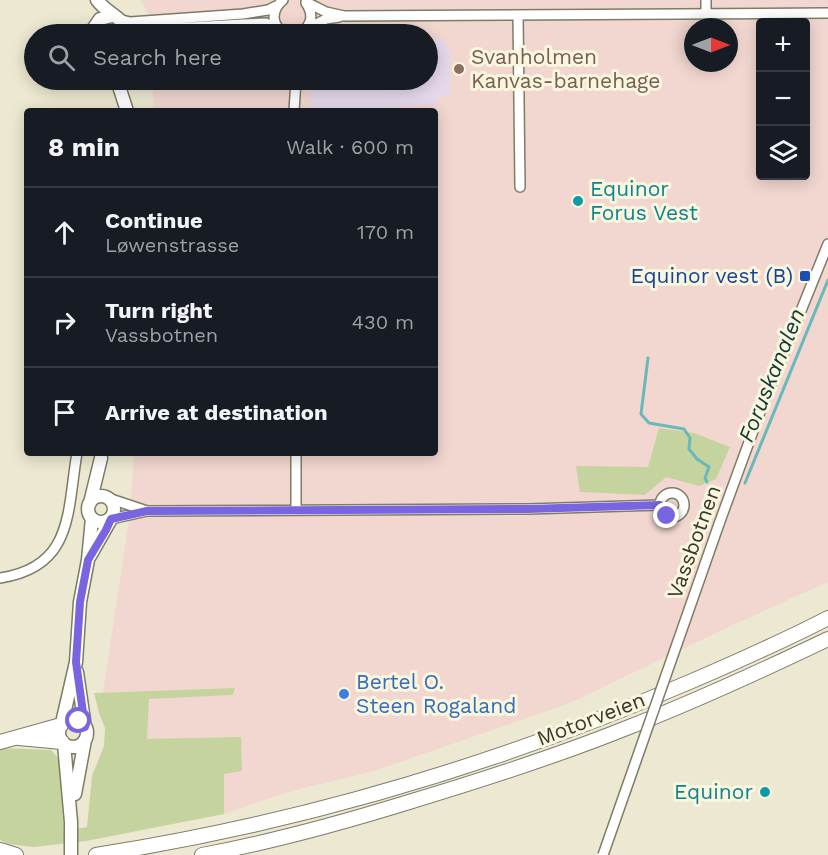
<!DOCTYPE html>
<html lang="en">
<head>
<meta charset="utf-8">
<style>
	body { margin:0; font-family:"Work Sans",sans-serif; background:#20242c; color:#f1f3f6 }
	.controls { position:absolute; right:18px; top:18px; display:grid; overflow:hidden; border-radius:6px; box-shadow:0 3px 15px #0003 }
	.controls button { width:54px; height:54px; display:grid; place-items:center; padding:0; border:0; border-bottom:2px solid #363941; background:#171b24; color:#f1f3f6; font:30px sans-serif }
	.compass { position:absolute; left:684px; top:18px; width:54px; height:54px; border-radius:50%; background:#171b24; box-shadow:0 3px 15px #0003; rotate:90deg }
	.stop { position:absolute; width:18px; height:18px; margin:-14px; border:4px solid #7a65e0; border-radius:50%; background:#fff }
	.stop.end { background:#7a65e0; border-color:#fff; box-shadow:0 2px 6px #0008 }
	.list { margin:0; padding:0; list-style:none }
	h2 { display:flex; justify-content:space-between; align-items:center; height:78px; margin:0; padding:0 24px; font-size:26px }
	h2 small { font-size:20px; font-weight:400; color:#9ea1a6 }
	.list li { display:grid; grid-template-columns:39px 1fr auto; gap:18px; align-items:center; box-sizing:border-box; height:90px; padding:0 24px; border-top:2px solid #363941 }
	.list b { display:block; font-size:22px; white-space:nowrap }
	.list p { margin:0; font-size:20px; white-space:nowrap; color:#9ea1a6 }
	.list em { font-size:20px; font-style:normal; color:#9ea1a6 }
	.icon { flex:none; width:33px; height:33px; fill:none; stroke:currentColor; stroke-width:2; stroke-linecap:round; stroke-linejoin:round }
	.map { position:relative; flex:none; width:828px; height:855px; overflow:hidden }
	.search { position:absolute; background:#171b24; box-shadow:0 3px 15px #0003; left:24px; top:24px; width:414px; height:66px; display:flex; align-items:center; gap:15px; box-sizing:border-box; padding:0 21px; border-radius:33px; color:#9ea1a6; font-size:22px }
	.panel { position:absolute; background:#171b24; box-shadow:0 3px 15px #0003; left:24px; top:108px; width:414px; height:348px; border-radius:6px }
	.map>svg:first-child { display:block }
	.commercial { fill:#f1d7d0; fill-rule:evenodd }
	.education { fill:#e6d8eb }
	.green { fill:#c5d49e }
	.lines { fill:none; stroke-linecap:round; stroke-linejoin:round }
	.stream { stroke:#6ab8ba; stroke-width:3 }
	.minor-casing { stroke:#7e7b66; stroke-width:12 }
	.major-casing { stroke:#7e7b66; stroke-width:15 }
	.highway-casing { stroke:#7e7b66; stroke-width:16 }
	.minor { stroke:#fff; stroke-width:9 }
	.major { stroke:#fff; stroke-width:12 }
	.highway { stroke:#fff; stroke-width:14 }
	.minor-bridge-casing { stroke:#7e7b66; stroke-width:12; stroke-linecap:butt }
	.minor-bridge { stroke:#fff; stroke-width:9 }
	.route { stroke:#7a65e0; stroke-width:8 }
	.education-dot { fill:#8d6e63; stroke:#f9f6de; stroke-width:2 }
	.culture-dot { fill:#0f9aa8; stroke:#f9f6de; stroke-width:2 }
	.transit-dot { fill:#1a4fb4; stroke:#f9f6de; stroke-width:2 }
	.shop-dot { fill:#3f7fe0; stroke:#f9f6de; stroke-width:2 }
	.labels { text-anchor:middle; stroke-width:6; stroke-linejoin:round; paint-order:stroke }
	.education-label { font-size:21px; fill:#785e54; stroke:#f9f6de; text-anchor:start }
	.culture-label { font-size:21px; fill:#0d838f; stroke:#f9f6de; text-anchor:start }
	.transit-label { font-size:21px; fill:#164399; stroke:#f9f6de; text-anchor:end }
	.street-label { font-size:21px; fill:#39372e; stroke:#f9f6de }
	.shop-label { font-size:21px; fill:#366cbe; stroke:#f9f6de; text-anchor:start }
	.water-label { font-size:22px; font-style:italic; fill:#103738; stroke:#f9f6de }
</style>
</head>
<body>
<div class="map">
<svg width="828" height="855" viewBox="0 0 828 855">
	<rect width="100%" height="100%" fill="#ece8d1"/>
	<!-- commercial -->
	<path class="commercial" d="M140 0H828V582L724 629 570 703 374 771 288 792 224 814V774L147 739 149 699 232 695 235 689 103 692 130 513 134 453H435V111H154L152 80H428V34H150L149 14ZM760 22H806V176H760ZM693 27H729V63H693Z"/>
	<!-- education -->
	<path class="education" d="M338 28 421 31V34H324Z
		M428 38 445 40 447 49 450 50V94H447V96H438V104L350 111H311V80H428Z"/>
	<!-- green -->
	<path class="green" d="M659 428 694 433 730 447 716 479 699 486 666 477 645 495 580 492 576 466 648 467Z
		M235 688 233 695 149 699 147 739 241 737 242 771 224 774V814L86 841 34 847 8 844 0 840V748L51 750 59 759 64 831 87 827 92 776 104 746 105 728 99 713 94 693Z"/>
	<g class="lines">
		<!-- stream -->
		<path class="stream" d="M648 358 641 414 649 423 684 429 690 438 689 449 697 459 709 467 705 478 707 482
			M745 483 828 280"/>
		<defs>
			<path id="minor" d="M283 0C270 11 271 27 287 34
				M306 2 326 12 344 16 828 13
				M706 13V0
				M518 15 520 187
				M122 20 130 22 243 14 268 10 276 6
				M308 28 326 19 339 17
				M132 34 139 31 171 28 244 24 266 23 278 29
				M297 34C311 28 315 16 306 3
				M294 111 296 80
				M660 505a12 12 0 1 1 24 0a12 12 0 1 1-24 0Z
				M111 499 147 511 111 519
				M296 510V453
				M147 511 528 509 660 505
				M719 524 760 412 828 244
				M0 578C74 567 67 511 77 453"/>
			<path id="major" d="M97 0C108 15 125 17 127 34
				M93 34V29L100 19 112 16
				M117 80 127 111
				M88 509a13 13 0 1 1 26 0a13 13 0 1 1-26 0Z
				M90 503 101 458
				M90 556 111 519
				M77 672 85 727
				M59 733a14 14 0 1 1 28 0a14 14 0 1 1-28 0Z
				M62 723 76 662 80 602 88 560 92 518
				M64 744 71 822V855
				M75 794 85 740"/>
			<path id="highway" d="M19 738 62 742
				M0 742 61 725
				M0 850 16 855
				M96 855C302 823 501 763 692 681 738 661 784 641 828 618
				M202 855C272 842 341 823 409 802 482 780 554 757 624 729 694 702 761 671 828 639"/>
		</defs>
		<!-- minor casing -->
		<use href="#minor" class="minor-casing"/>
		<!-- major casing -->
		<use href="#major" class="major-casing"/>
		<!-- highway casing -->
		<use href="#highway" class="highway-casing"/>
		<!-- minor -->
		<use href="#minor" class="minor"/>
		<!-- major -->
		<use href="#major" class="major"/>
		<!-- highway -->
		<use href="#highway" class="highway"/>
		<defs>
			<path id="minor-bridge" d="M603 855 719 524"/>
		</defs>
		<!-- minor-bridge casing -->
		<use href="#minor-bridge" class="minor-bridge-casing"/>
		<!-- minor-bridge -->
		<use href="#minor-bridge" class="minor-bridge"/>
	</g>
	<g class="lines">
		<!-- route -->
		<path class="route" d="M79 721 85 727 76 662 80 602 88 560 106 530 111 519 147 511 528 509 660 505 663 513 667 516"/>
	</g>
	<!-- markers -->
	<circle class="education-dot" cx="459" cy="69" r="6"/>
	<g class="culture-dot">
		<circle cx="578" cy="201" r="6"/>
		<circle cx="765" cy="792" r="6"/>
	</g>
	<rect class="transit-dot" x="799" y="270" width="12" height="12" rx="3"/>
	<circle class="shop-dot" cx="344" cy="694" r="6"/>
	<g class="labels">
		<!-- education labels -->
		<g class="education-label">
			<text x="471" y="64">Svanholmen<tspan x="471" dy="24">Kanvas-barnehage</tspan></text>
		</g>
		<!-- culture labels -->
		<g class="culture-label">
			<text x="590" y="196">Equinor<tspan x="590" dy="24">Forus Vest</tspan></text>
			<text x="753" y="799" text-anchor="end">Equinor</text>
		</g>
		<!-- transit labels -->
		<g class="transit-label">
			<text x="793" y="283">Equinor vest (B)</text>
		</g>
		<!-- street labels -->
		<g class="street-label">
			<text transform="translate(694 542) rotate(-70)" y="7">Vassbotnen</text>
			<text transform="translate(591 719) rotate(-21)" y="7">Motorveien</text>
		</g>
		<!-- shop labels -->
		<g class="shop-label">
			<text x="356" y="689">Bertel O.<tspan x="356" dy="24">Steen Rogaland</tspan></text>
		</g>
		<!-- water labels -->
		<g class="water-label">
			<text transform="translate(771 375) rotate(-68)" y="8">Foruskanalen</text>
		</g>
	</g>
</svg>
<div class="controls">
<button>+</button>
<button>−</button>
<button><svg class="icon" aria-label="layers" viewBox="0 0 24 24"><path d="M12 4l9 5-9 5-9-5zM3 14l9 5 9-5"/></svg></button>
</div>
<svg class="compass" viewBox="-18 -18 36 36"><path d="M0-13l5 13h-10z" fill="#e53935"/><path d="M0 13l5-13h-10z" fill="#9ea1a6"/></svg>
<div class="stop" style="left:79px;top:721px"></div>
<div class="stop end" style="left:667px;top:516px"></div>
<div class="search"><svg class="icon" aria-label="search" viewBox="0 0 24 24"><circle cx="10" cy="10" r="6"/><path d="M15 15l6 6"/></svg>Search here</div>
<section class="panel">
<h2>8 min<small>Walk · 600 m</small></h2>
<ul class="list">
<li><svg class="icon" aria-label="ahead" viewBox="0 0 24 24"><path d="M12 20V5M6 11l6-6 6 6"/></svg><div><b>Continue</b><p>Løwenstrasse</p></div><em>170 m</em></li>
<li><svg class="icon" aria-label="right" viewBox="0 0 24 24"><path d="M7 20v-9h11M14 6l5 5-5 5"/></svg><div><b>Turn right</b><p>Vassbotnen</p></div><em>430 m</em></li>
<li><svg class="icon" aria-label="arrive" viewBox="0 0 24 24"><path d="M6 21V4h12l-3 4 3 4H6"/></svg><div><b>Arrive at destination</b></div></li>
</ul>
</section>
</div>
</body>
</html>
